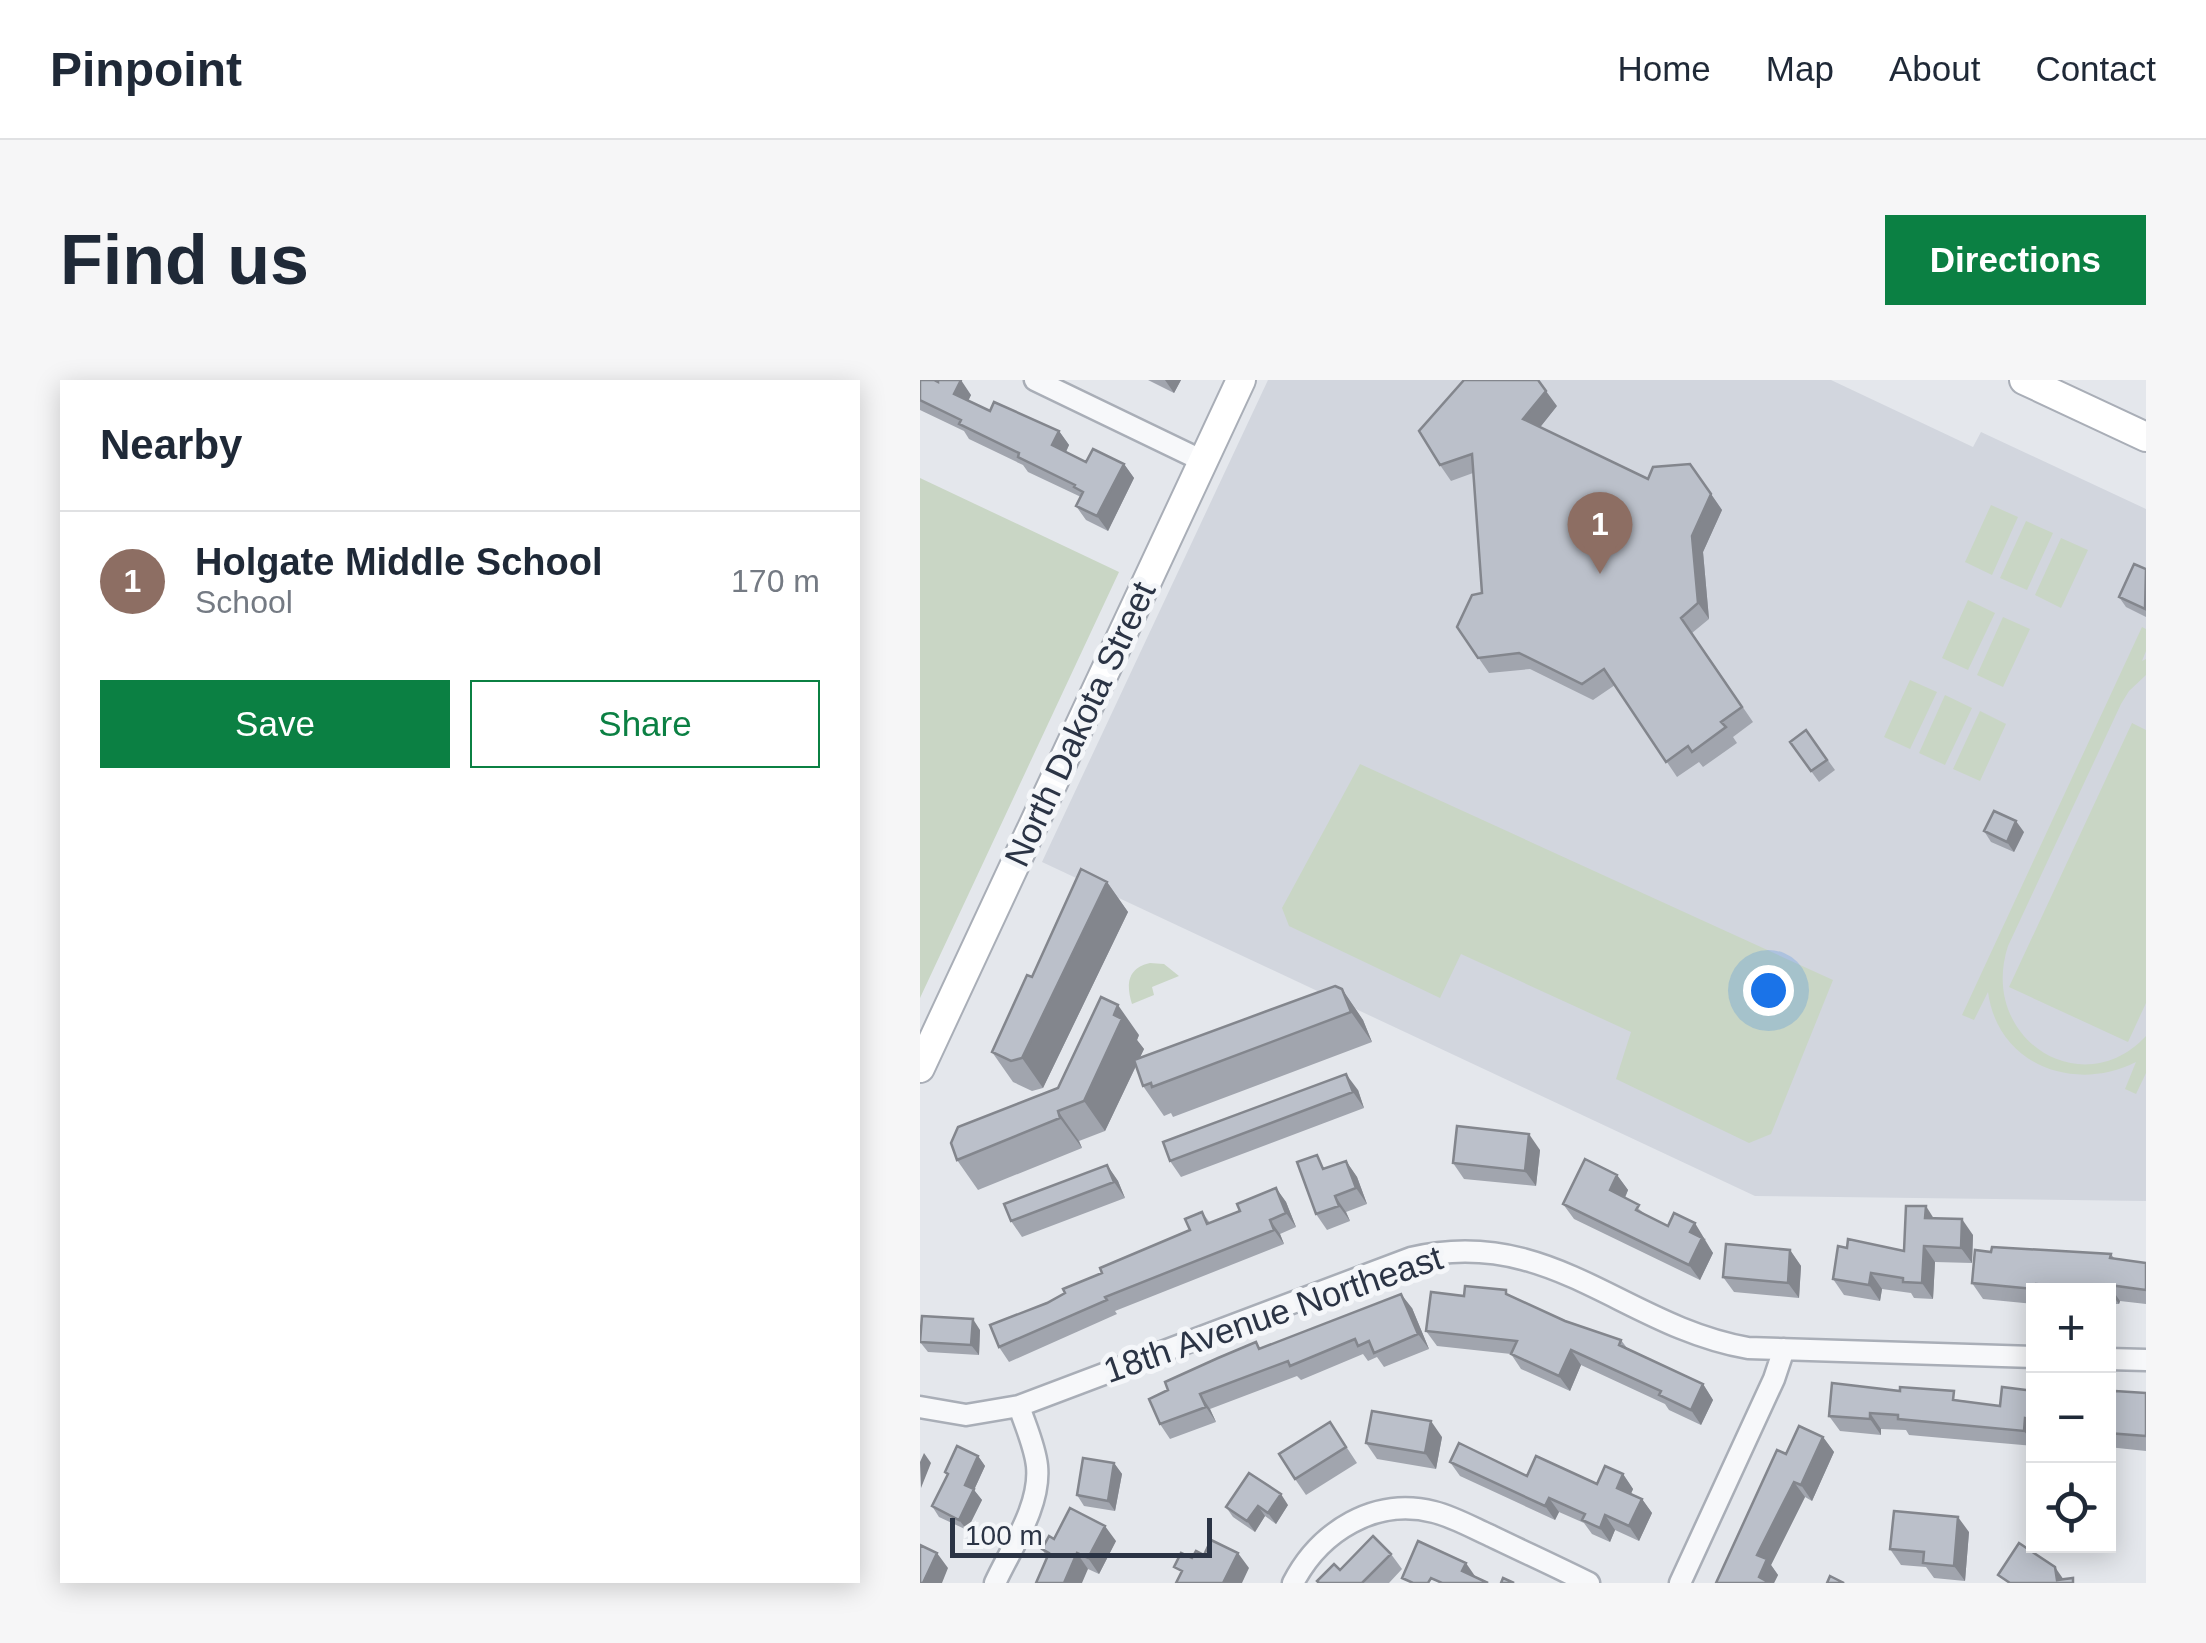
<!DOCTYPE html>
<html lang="en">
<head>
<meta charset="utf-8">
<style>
	body { margin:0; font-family:Helvetica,sans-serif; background:#f6f6f7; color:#1f2937 }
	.controls { position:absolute; right:30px; bottom:30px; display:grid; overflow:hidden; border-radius:0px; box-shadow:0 5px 25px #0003 }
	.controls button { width:90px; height:90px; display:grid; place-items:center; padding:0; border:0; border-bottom:2px solid #e0e1e3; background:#fff; color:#1f2937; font:50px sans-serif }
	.scale { position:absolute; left:30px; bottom:25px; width:262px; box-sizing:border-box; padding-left:10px; border:5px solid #2b3445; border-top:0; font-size:28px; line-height:35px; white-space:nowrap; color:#2b3445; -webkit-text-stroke:8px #f4f6f9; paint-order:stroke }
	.you { position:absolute; left:848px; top:610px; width:35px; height:35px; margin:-25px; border:8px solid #fff; border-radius:50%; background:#1a73e8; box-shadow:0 0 0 15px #1a73e833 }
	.badge { display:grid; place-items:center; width:65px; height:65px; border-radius:50%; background:#0b8043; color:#fff; font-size:32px; font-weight:700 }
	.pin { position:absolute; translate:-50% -82px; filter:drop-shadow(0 2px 5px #0008) }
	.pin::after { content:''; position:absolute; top:52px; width:35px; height:30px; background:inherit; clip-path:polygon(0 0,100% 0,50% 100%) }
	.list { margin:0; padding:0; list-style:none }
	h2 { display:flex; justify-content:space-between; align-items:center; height:130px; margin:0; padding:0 40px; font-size:42px }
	h2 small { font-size:32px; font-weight:400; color:#747a83 }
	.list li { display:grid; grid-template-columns:65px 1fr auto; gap:30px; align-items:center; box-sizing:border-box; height:140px; padding:0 40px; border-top:2px solid #e0e1e3 }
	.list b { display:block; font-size:38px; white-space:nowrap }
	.list p { margin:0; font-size:32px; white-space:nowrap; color:#747a83 }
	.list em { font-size:32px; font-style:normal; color:#747a83 }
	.actions { display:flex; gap:20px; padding:30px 40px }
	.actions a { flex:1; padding:22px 0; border:2px solid #0b8043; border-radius:0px; text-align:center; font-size:35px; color:#0b8043 }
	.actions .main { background:#0b8043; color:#fff }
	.icon { flex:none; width:55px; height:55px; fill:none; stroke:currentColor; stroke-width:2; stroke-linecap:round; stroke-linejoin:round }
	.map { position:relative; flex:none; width:1226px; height:1203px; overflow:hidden; border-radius:0px }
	header { display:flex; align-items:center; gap:60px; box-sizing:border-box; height:140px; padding:0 50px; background:#fff; border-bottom:2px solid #e0e1e3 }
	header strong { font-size:48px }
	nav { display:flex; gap:55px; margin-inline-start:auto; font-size:35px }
	.intro { display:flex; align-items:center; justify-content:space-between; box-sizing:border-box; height:240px; padding:0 60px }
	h1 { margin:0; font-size:70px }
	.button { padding:25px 45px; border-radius:0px; background:#0b8043; color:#fff; font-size:35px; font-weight:700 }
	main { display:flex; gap:60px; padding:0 60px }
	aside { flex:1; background:#fff; border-radius:0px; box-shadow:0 5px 25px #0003 }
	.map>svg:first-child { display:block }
	.built { fill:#d2d6de }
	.green { fill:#c9d6c5 }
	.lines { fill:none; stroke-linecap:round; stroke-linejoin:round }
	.street-casing { stroke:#a9aeb7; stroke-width:25 }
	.secondary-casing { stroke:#a9aeb7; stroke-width:32 }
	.street { stroke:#f7f8fa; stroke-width:20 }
	.secondary { stroke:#fff; stroke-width:28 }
	.wall { fill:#a1a5ae }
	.shaded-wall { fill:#83868d }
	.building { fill:#bbc0ca; stroke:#83868d; stroke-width:2.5 }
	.labels { text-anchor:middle; stroke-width:10; stroke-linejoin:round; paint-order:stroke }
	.street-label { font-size:35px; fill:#2b3445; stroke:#f4f6f9 }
</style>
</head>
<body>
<header>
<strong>Pinpoint</strong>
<nav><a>Home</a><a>Map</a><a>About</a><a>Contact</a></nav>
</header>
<div class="intro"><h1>Find us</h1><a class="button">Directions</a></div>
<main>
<aside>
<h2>Nearby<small></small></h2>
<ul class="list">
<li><span class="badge" style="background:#8d6e63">1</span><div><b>Holgate Middle School</b><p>School</p></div><em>170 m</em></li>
</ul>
<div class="actions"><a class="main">Save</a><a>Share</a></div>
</aside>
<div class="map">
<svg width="1226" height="1203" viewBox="0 0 1226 1203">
	<rect width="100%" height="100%" fill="#e4e7ec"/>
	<!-- built -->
	<path class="built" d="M348 0H911L1053 67 1061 52 1226 129V821L835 816 122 482Z"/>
	<!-- green -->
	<path class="green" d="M0 98 199 192 0 618Z
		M1071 125 1098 137 1072 195 1045 182Z
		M1106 141 1133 153 1107 210 1080 198Z
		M1141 158 1168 170 1141 228 1115 215Z
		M1048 220 1075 233 1048 290 1022 278Z
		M1083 237 1110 249 1083 307 1057 295Z
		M1222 247 1226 249V271L1222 281 1226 279V295L1209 311 1201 324 1088 566C1058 658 1162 725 1226 656V693L1216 714 1205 709 1216 682C1155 713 1078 686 1068 612L1054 640 1042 635Z
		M990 300 1017 312 990 369 964 357Z
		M1025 315 1052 328 1025 385 999 373Z
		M1060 331 1086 344 1060 401 1033 389Z
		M1212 343 1226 350V623L1208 662 1089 607Z
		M440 384 913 600 851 754 829 763 696 699 711 652 541 574 520 618 369 546 362 528Z
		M230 583 244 584 259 596 232 607 234 615 212 624C206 605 207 588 230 583Z"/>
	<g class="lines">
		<defs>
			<path id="street" d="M115 0 283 81
				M1188 979 1226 980
				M0 1027 46 1035 99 1026 491 878C630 845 703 946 828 968L1114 977
				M75 1203C91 1168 121 1126 117 1086 115 1066 105 1045 99 1026
				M373 1203C400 1151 455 1117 514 1132 534 1137 553 1148 571 1156 604 1172 637 1187 669 1203
				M760 1203 854 999 864 969"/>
			<path id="secondary" d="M1104 0 1226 57
				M0 688 321 0"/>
		</defs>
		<!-- street casing -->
		<use href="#street" class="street-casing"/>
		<!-- secondary casing -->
		<use href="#secondary" class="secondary-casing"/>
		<!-- street -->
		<use href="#street" class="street"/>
		<!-- secondary -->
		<use href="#secondary" class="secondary"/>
	</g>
	<!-- wall -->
	<path class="wall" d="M0 0 51 15 48 21 70 31 139 51 149 65 146 72 166 82 204 84 214 98 188 151 166 140 156 126 161 117 108 92 103 85 49 59 44 51 0 30Z
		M228 0H261L254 13Z
		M637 26 620 47 728 99 770 84 802 130 783 172 789 239 772 253 833 342 813 357 817 363 783 387 779 382 757 397 695 305 673 320 610 289 569 293 537 247 562 213 553 93 531 101 520 85Z
		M1226 189V237L1206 227 1199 217Z
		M886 350 915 390 899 402 870 362Z
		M1064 451 1104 452 1094 472 1071 462Z
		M187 502 208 532 123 708 112 711 93 702 72 672 112 597Z
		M422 609 443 640 452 662 253 737 251 733 244 736 223 706 216 686 185 751 159 761 162 768 58 810 37 780 219 655 217 660 224 669 219 679Z
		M438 710 444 728 261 797 250 781Z
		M620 770 616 806 544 799 533 783Z
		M426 781 437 797 447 824 426 832 430 841 407 850 396 834 407 788Z
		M187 785 198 801 205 818 102 857 91 841Z
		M697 795 708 810 705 818 725 834 748 846 786 859 784 861 793 873 780 900 654 839 643 824Z
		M356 808 366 822 376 847 360 854 364 864 195 931 197 934 89 982 79 967 127 923 182 893 270 850 282 832 290 843 320 831Z
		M1014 838 1053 855 1052 883 1015 882 1013 919 994 918 991 913 962 909 960 921 924 915 913 899 984 871Z
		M870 870 881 886 879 918 814 912 803 897Z
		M1071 872 1191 874 1194 878 1226 883V924L1200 921 1199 924H1188V910H1114V924L1063 919 1052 903Z
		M544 916H591L645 941 701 960 707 968 783 1004 793 1020 781 1045 749 1030 745 1024 661 985 650 1011 601 989 591 974 517 966 506 951Z
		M492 928 509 969 464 987 457 977 448 981 443 974 381 1000 377 996 290 1029 296 1042 250 1059 240 1044 248 1010 336 962 341 969Z
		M60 950 59 975 8 972 0 962Z
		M980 1011 1080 1026 1114 1011V1066L989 1055 986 1050 961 1049V1055L920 1051 909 1036Z
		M1226 1013V1071L1188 1067V1018L1194 1019Z
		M410 1042 437 1083 386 1115 375 1099Z
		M522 1057 516 1089 457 1079 446 1063Z
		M903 1057 914 1072 892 1121 885 1117 851 1185 858 1195 854 1203H796Z
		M58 1076 65 1086 54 1110 62 1120 47 1150 19 1137 12 1126 27 1096 25 1092Z
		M530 1082 607 1096 677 1104 703 1094 713 1109 711 1114 722 1119 732 1133 719 1161 695 1150 690 1162 672 1154 664 1143 639 1132 635 1140 540 1096Z
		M194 1083 202 1094 195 1131 164 1126 157 1115Z
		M368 1125 356 1144 345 1136 335 1152 313 1137 306 1127Z
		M1049 1152 1045 1201 1014 1198 1006 1187 981 1185 970 1169Z
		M134 1159 196 1161 179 1194 168 1189 127 1177 122 1169Z
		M471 1174 482 1189 469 1203H398Z"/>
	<!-- shaded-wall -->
	<path class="shaded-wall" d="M41 0 51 15 44 29 34 14Z
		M245 0H261L254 13Z
		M626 11 637 26 614 55 603 39Z
		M139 51 149 65 142 80 132 65Z
		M204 84 214 98 188 151 177 136Z
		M791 114 802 130 783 172 789 239 778 223 772 156Z
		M1096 441 1104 452 1094 472 1087 462Z
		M187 502 208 532 123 708 102 678Z
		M422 609 443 640 452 662 431 632Z
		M198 625 219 655 217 660 224 669 185 751 164 721Z
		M426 694 438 710 444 728 433 712Z
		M138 731 159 761 162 768 140 738Z
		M609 754 620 770 616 806 605 791Z
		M426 781 437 797 447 824 436 808Z
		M187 785 198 801 205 818 194 802Z
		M697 795 708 810 701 826 690 810Z
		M356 808 366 822 376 847 366 833Z
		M415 816 426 832 430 841 419 826Z
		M1006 826 1016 842 1005 838Z
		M1042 839 1053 855 1052 883 1041 868Z
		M350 840 360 854 364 864 354 850Z
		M775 843 793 873 780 900 769 885 770 852Z
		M1004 866 1015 882 1013 919 1002 903Z
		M870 870 881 886 879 918 868 903Z
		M951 893 962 909 960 921 949 905Z
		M1189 905 1200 921 1199 924 1188 909Z
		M481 914 492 928 509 969 498 954Z
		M53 939 60 950 59 975 51 965Z
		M651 970 661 985 650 1011 639 996Z
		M783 1004 793 1020 781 1045 771 1030Z
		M280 1014 290 1029 296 1042 286 1027Z
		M950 1033 961 1049V1055L950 1039Z
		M1105 1038 1114 1050V1064L1104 1051Z
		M511 1041 522 1057 516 1089 505 1073Z
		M903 1057 914 1072 892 1121 881 1105Z
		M4 1073 11 1083 1 1108 0 1082Z
		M58 1076 65 1086 54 1110 62 1120 47 1150 39 1140 45 1105Z
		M194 1083 202 1094 195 1131 188 1121Z
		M703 1094 713 1109 707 1122 697 1108Z
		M874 1102 885 1117 851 1185 858 1195 854 1203H843L839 1197 837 1175Z
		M361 1114 368 1125 356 1144 348 1133Z
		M629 1118 639 1132 635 1140 625 1126Z
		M722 1119 732 1133 719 1161 709 1146Z
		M338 1126 345 1136 335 1152 327 1141Z
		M685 1135 695 1150 690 1162 680 1148Z
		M1038 1137 1049 1152 1045 1201 1034 1186Z
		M185 1146 196 1161 179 1194 168 1178Z
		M17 1173 28 1188 22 1203H3Z
		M157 1173 168 1189 162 1203H144Z
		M318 1173 329 1188 322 1203H303Z
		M546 1183 557 1199 542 1191Z
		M1135 1187 1146 1203 1137 1200Z"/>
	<!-- building -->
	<path class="building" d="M0 0H14L18 2V0H41L34 14 70 31 74 22 139 51 132 65 166 82 173 69 204 84 177 136 156 126 163 112 154 107 155 105 98 77 99 73 39 44 41 40 0 20Z
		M544 0H618L626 11 603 39 728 99 733 87 770 84 791 114 772 156 778 223 761 238 822 327 801 342 806 347 772 372 768 366 746 382 684 289 662 304 599 273 558 278 537 247 552 215 562 213 552 74 520 85 499 51Z
		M1214 184 1226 189 1225 229 1199 217Z
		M886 350 907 380 891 391 870 362Z
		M1074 431 1096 441 1087 462 1064 451Z
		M161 489 187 502 102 678 91 681 72 672 107 595 112 597Z
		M415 606 422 609 431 632 232 707 231 703 223 706 214 680Z
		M181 617 198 625 194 635 202 639 164 721 138 731 140 738 37 780 31 763 38 747 138 708Z
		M426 694 433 712 250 781 243 762Z
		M537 746 609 754 605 791 533 783Z
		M397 775 403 789 426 781 436 808 415 816 419 826 396 834 377 782Z
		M665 779 697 795 690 810 719 825 716 830 748 846 754 833 775 843 770 852 782 858 769 885 643 824Z
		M187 785 194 802 91 841 84 824Z
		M356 808 366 833 350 840 354 850 185 917 187 920 79 967 70 945 127 923 145 913 143 909 182 893 180 888 270 850 265 839 282 832 287 844 320 831 317 824Z
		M986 826H1006L1005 838 1042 839 1041 868 1004 866 1002 903 983 902V898L951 893 949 905 913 899 918 866 927 868 928 859 984 871Z
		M806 864 870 870 868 903 803 897Z
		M1072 867 1191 874 1190 878 1226 883V910L1189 905 1188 909 1116 904 1115 909 1052 903 1055 870 1071 872Z
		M545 906 586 910V914L645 941 701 960 699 965 783 1004 771 1030 739 1015 741 1011 651 970 639 996 591 974 597 961 506 951 511 912 544 916Z
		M481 914 498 954 454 973 449 961 438 966 435 959 370 986 368 981 280 1014 286 1027 240 1044 229 1019 248 1010 245 1002 298 978 336 962 339 969Z
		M2 936 53 939 51 965 0 962Z
		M912 1003 980 1011V1007L1034 1011 1033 1020 1080 1026 1082 1007 1114 1011V1040L1105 1038 1104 1051 978 1039V1035L950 1033V1039L909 1036Z
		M1195 1011 1226 1013V1056L1188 1053V1018L1194 1019Z
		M452 1031 511 1041 505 1073 446 1063Z
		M410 1042 426 1067 375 1099 359 1074Z
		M879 1046 903 1057 881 1105 874 1102 837 1175 847 1179 839 1197 850 1203H796L857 1070 866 1074Z
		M539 1063 607 1096 616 1076 677 1104 685 1086 703 1094 697 1108 722 1119 709 1146 685 1135 680 1148 662 1140 665 1134 629 1118 625 1126 530 1082Z
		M37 1066 58 1076 45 1105 54 1109 39 1140 12 1126 28 1094 25 1092Z
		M163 1078 194 1083 188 1121 157 1115Z
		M329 1093 361 1114 348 1133 338 1126 327 1141 306 1127Z
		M150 1128 185 1146 168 1178 157 1173 144 1203H116L129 1173 122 1169 129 1156 134 1159Z
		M974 1131 1038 1137 1034 1186 1003 1183 1004 1172 970 1169Z
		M453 1156 471 1174 442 1203H399L397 1201 414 1184 420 1190Z
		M291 1160 318 1173 303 1203H256L262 1191 254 1187 261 1173 272 1178 276 1171 284 1175Z
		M498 1161 546 1183 542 1191 568 1203H522L511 1198 508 1203H493L482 1198Z
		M1099 1163 1135 1187 1137 1200 1153 1198V1203H1090L1078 1195Z
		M0 1165 17 1173 3 1203H0Z
		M910 1196 924 1203H907Z
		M583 1198 594 1203H581Z"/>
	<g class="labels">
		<!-- street labels -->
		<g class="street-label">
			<text transform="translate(160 344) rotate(-65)" y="12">North Dakota Street</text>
			<text transform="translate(353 934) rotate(-19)" y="12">18th Avenue Northeast</text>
		</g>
	</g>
</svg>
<div class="controls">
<button>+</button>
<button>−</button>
<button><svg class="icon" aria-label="locate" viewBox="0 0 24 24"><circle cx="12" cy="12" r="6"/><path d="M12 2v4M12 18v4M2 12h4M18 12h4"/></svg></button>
</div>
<div class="scale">100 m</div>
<div class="you"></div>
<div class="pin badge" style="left:680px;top:194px;background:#8d6e63">1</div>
</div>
</main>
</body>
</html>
